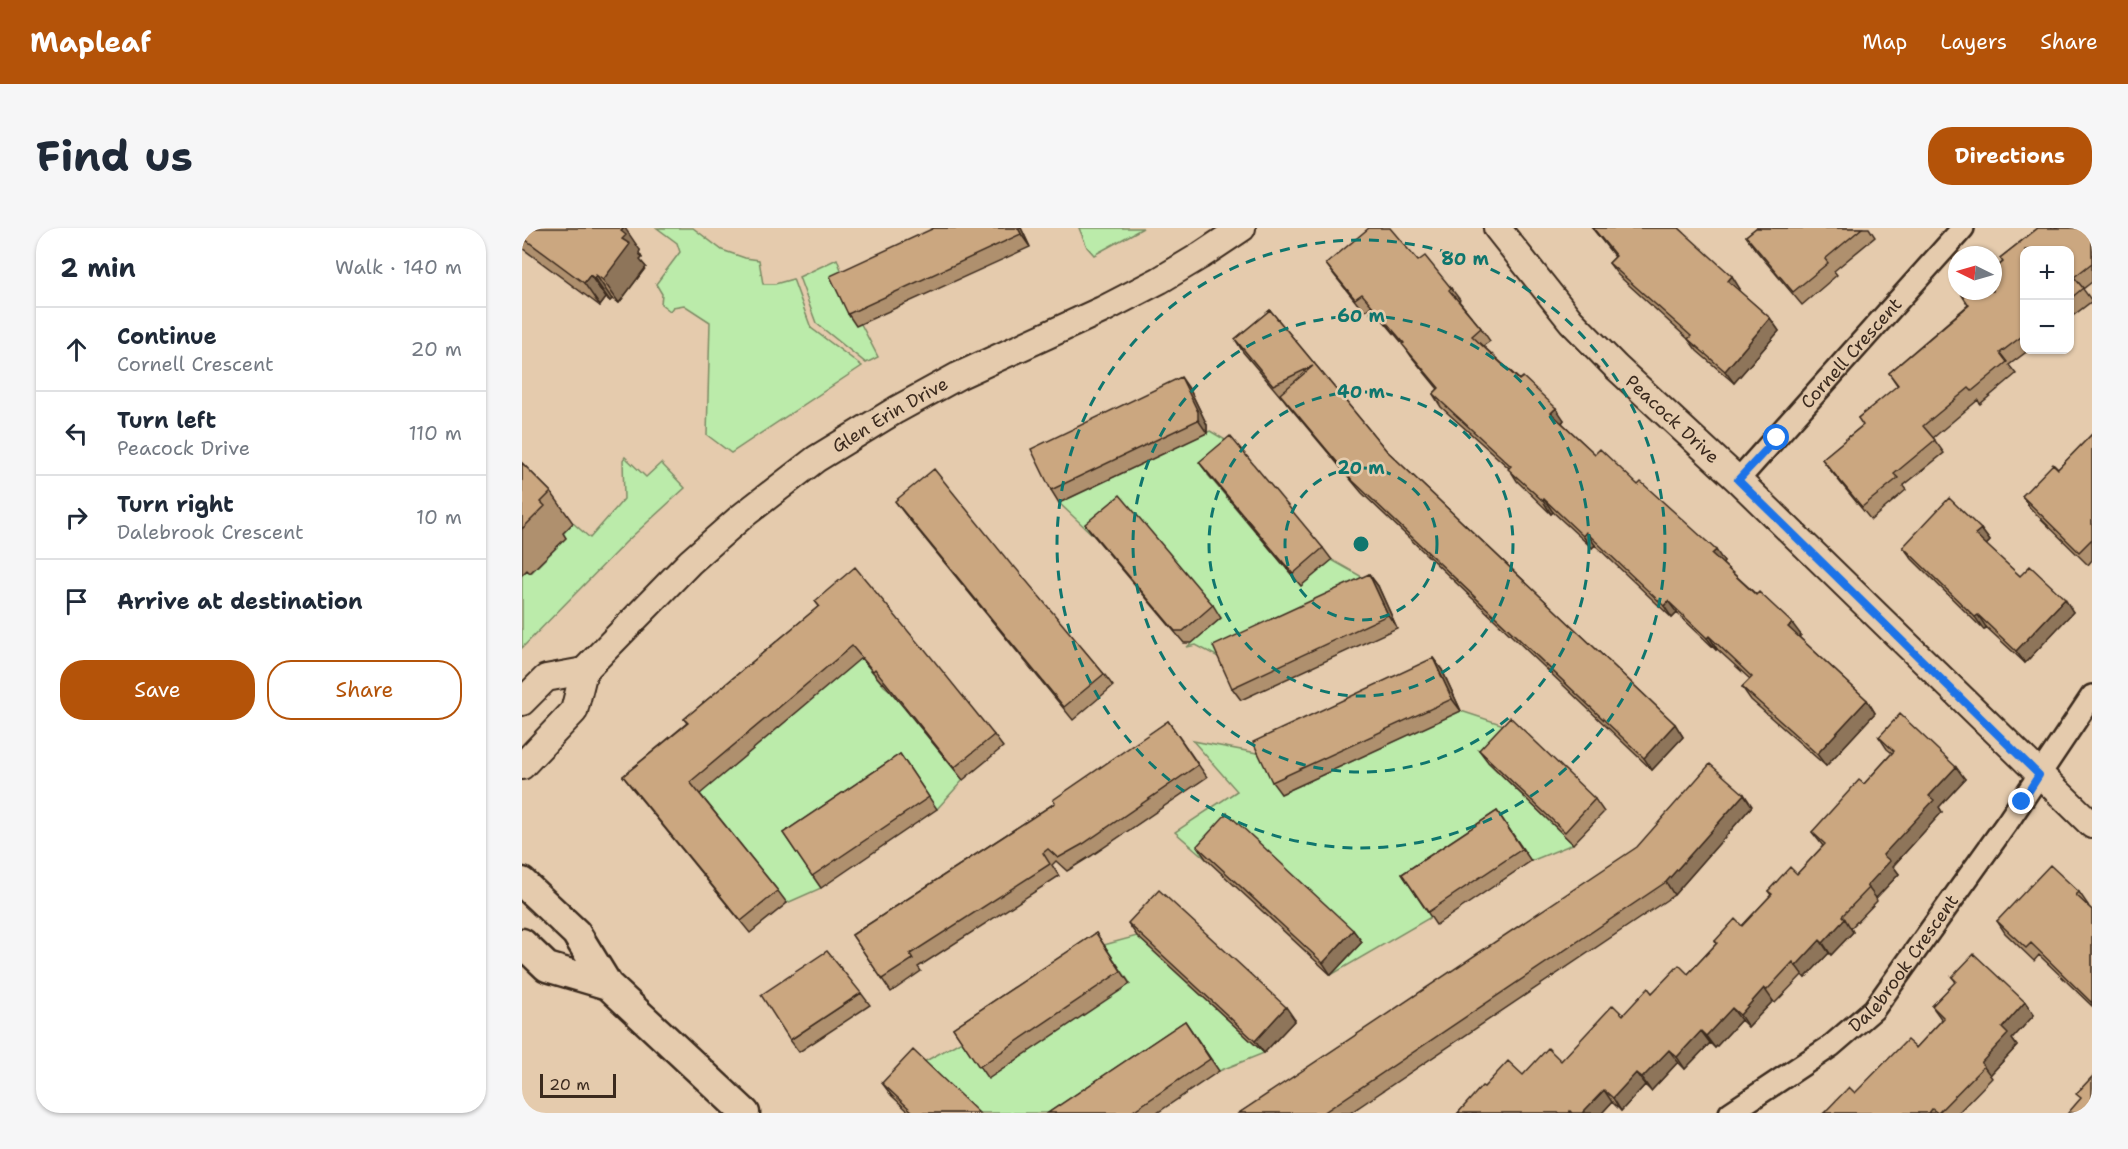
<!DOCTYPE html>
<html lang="en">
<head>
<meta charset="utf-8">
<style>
	body { margin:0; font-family:"Shantell Sans",sans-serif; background:#f6f6f7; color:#1f2937 }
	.controls { position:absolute; right:18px; top:18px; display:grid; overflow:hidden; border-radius:12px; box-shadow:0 2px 4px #0004 }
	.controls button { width:54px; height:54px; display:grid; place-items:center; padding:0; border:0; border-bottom:2px solid #e0e1e3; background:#fff; color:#1f2937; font:30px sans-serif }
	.compass { position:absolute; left:1426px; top:18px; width:54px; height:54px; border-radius:50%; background:#fff; box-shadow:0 2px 4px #0004; rotate:275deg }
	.scale { position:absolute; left:18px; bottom:15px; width:76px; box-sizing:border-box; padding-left:6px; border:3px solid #3b2a1e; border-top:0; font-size:16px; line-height:21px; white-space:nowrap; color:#3b2a1e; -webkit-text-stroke:4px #e5cbad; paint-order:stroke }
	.stop { position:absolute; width:18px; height:18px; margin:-14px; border:4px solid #1a73e8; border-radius:50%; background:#fff }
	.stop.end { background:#1a73e8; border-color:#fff; box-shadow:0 2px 6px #0008 }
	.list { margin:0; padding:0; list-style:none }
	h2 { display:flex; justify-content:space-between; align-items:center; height:78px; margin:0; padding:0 24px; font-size:26px }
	h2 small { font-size:20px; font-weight:400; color:#747a83 }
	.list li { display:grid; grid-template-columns:39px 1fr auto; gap:18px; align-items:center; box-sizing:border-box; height:84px; padding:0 24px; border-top:2px solid #e0e1e3 }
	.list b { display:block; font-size:22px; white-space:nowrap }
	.list p { margin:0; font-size:20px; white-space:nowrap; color:#747a83 }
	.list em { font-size:20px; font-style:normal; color:#747a83 }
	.actions { display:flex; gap:12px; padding:18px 24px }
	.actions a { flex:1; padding:14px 0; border:2px solid #b45309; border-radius:24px; text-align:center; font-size:21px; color:#b45309 }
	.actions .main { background:#b45309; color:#fff }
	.icon { flex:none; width:33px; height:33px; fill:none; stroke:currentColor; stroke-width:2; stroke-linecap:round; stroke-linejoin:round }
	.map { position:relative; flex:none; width:1570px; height:885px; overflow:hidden; border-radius:24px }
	header { display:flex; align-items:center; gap:36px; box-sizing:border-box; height:84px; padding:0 30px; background:#b45309; color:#fff }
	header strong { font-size:28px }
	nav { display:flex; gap:33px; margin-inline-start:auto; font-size:21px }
	.intro { display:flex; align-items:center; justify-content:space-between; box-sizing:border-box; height:144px; padding:0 36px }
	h1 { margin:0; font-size:42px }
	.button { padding:15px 27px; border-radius:24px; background:#b45309; color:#fff; font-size:21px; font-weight:700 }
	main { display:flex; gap:36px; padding:0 36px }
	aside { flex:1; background:#fff; border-radius:24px; box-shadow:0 2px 4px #0004 }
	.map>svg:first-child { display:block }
	.green { fill:#bbebaa; stroke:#7b8a64; stroke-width:1.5 }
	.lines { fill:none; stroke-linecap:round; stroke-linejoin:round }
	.minor-casing { stroke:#3b2a1e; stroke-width:26 }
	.tertiary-casing { stroke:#3b2a1e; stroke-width:30 }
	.secondary-casing { stroke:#3b2a1e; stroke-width:33 }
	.minor { stroke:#e5cbad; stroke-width:21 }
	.tertiary { stroke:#e5cbad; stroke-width:26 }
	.secondary { stroke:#e5cbad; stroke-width:28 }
	.wall { fill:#af906e; stroke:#3b2a1e; stroke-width:1.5 }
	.shaded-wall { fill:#8e755a; stroke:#3b2a1e; stroke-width:1.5 }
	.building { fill:#cba780; stroke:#3b2a1e; stroke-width:1.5 }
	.route { stroke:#1a73e8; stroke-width:8 }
	.ring { fill:none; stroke:#0f766e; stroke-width:3; stroke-dasharray:10 8 }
	.labels { text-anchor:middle; stroke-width:5; stroke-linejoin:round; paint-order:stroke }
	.street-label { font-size:18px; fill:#3b2a1e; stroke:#e5cbad }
	.centre { fill:#0f766e; stroke:#e5cbad; stroke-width:3 }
	.ring-label { font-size:18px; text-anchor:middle; font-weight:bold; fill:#0f766e; stroke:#e5cbad; stroke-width:5; stroke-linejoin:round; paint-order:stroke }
</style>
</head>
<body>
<header>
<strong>Mapleaf</strong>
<nav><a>Map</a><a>Layers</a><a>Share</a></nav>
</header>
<div class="intro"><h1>Find us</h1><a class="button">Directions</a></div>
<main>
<aside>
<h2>2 min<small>Walk · 140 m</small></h2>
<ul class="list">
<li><svg class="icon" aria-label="ahead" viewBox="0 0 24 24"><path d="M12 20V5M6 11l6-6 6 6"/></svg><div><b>Continue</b><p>Cornell Crescent</p></div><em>20 m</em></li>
<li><svg class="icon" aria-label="left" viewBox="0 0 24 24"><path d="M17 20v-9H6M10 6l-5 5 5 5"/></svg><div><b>Turn left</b><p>Peacock Drive</p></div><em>110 m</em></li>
<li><svg class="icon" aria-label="right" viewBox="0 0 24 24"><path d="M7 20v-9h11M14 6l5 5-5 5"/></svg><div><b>Turn right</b><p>Dalebrook Crescent</p></div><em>10 m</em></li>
<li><svg class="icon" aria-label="arrive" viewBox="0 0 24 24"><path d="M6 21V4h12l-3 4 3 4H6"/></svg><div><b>Arrive at destination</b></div></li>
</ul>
<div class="actions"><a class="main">Save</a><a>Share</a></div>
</aside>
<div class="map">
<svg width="1570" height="885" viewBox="0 0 1570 885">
	<rect width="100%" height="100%" fill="#e5cbad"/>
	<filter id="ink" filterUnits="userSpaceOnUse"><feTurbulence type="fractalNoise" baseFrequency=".0167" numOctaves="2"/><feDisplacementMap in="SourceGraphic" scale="12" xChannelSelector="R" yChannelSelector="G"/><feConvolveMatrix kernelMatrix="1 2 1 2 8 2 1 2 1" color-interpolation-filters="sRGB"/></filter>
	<g filter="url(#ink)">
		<!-- green -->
		<path class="green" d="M135 0H171L200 22 223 30 237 32 241 56H253L271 51 289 100 340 138 209 225 185 207 188 94 162 77 151 79 148 83 139 76 140 66 134 56 158 24 155 15Z
			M557 0H621L572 27 565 19Z
			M315 31 339 96 356 129 344 135 294 95 277 49Z
			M688 203 717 220 686 247 779 358 810 332 856 358 700 431 674 417 665 419 699 390 572 308 537 275Z
			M103 229 124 249 139 235 163 260 104 314 0 420V347L5 342 9 345 44 310 41 306 51 295 68 310 102 271 101 232Z
			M302 385 362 458 370 464 441 552 415 581 270 618 299 660 265 675 147 530Z
			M939 483 997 502 966 534 1051 616 1009 633 983 595 909 689 809 747 714 598 684 631 653 604 715 563 671 513 740 526 759 566Z
			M615 708 742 825 697 843 672 806 553 885H453L400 835 440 813 608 755 582 717Z"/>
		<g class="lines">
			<defs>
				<g id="minor">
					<path id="s1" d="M1216 252 1441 0"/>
					<path id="s2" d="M1208 885 1309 818 1352 781 1487 592 1570 468"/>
				</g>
				<g id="tertiary">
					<path id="s3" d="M975 0 1049 93 1094 139 1216 252 1570 597"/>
					<path d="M0 474 24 450 62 443"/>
					<path id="s4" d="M0 538 52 483 62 443 168 334 219 289 294 231 374 182 436 148 580 82 638 52 678 28 720 0"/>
				</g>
				<path id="secondary" d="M0 654 54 705 86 757 223 885
					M0 715 25 739 86 757"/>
			</defs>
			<!-- minor casing -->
			<use href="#minor" class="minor-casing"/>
			<!-- tertiary casing -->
			<use href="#tertiary" class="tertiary-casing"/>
			<!-- secondary casing -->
			<use href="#secondary" class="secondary-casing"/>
			<!-- minor -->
			<use href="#minor" class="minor"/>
			<!-- tertiary -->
			<use href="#tertiary" class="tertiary"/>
			<!-- secondary -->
			<use href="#secondary" class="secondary"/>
		</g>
		<!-- wall -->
		<path class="wall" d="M0 0 118 22 117 25 120 30 118 32 124 39 97 75 90 71 88 73 84 70 78 78 0 20Z
			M412 0H499L508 19 334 98 326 86Z
			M1070 0H1157L1218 61 1217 63 1248 90 1257 103 1212 155 1175 123 1166 111 1096 47 1087 35 1093 29Z
			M1234 0H1347L1353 9 1312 43 1315 47 1280 77 1233 21 1224 8Z
			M1516 0H1570V54L1561 61 1570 73 1548 90V22H1503V122H1507L1487 137 1494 146 1458 176 1456 172 1411 210 1422 225 1381 258 1384 262 1349 292 1309 243 1300 231 1341 197 1336 190 1376 158 1367 145 1446 77 1440 67 1445 63H1471V42L1481 34 1478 30Z
			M896 33 929 60 938 72 937 73 959 100 968 113 961 118 1042 192 1040 195 1073 226 1116 257 1202 334 1201 336 1279 407 1277 409 1345 472 1353 485 1304 538 1229 472 1220 459 1228 451 1195 421 1194 422 1155 385 1150 390 1073 317 1070 320 1031 284 1029 286 995 253 987 240 919 179 911 166 916 161 889 128 881 116 849 78 842 84 813 48 804 36Z
			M748 82 864 222 1153 496 1161 509 1130 542 840 265 767 178 760 169H759L721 124 713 111Z
			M668 162 685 197V205L537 275 529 262Z
			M1570 206V332L1566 337 1508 280 1500 268 1536 241Z
			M677 234 801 320 810 332 779 358 686 246Z
			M0 235 29 264 51 295 41 305 44 310 8 345 5 342 0 347Z
			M373 273 491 339 582 446 591 458 551 492 382 285Z
			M563 296 691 377 699 390 670 415H662L572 308Z
			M1459 301 1468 313 1464 317 1498 348 1551 384 1503 435 1464 399 1462 402 1390 331 1381 319Z
			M847 346 856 358 875 400 719 472 710 460Z
			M293 373 472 507 481 519 441 552 361 454 360 455 339 430 178 566 256 663 265 675 228 705 110 560 101 548 165 495 162 491 297 378Z
			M911 430 920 442 939 483 759 566 750 554Z
			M646 493 685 549 569 628 545 643 534 633 530 637 537 648 396 739 399 743 369 764 330 707 533 575Z
			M1357 509 1443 551 1417 579 1420 584 1371 638 1377 646 1354 670 1355 673 1329 700 1331 704 1309 727 1307 725 1283 750 1280 747 1253 775 1251 773 1226 799 1219 792 1193 820 1188 815 1163 841 1156 834 1129 863 1123 857 1099 883 1090 874 1080 885H936L962 859 1001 847 1039 833 1130 765 1166 746 1194 716 1193 713 1220 698 1249 667 1246 663 1275 646 1301 618 1290 604 1342 556 1370 525 1365 521Z
			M957 522 1073 571 1082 584 1051 616 966 534Z
			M378 526 415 581 299 660 261 605Z
			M1230 578 1152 667 828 885H717Z
			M975 583 1009 633 914 697 880 646Z
			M675 618 831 702 840 714 809 747 684 631Z
			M1557 664 1566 677H1565L1570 682V778L1517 727 1512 733 1483 705 1475 693Z
			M606 695 773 792 742 825 615 708Z
			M574 705 608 756 466 851 431 800Z
			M1430 749 1503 774 1512 787 1490 811 1495 818 1468 847 1470 850 1436 885H1302L1333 865 1394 820 1420 792 1410 778 1434 754Z
			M339 765 348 777 277 824 268 812Z
			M663 793 697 843 635 885H526Z
			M360 855 457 885H388L369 867Z"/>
		<!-- shaded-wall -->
		<path class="shaded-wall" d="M102 0H103L118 22 117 25 120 30 118 32 124 39 97 75 81 52 100 11 99 3Z
			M496 0H499L508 19 499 6Z
			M68 47 84 70 78 78 62 55Z
			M74 47 90 71 88 73 72 50Z
			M1210 48 1218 61 1214 65 1206 53Z
			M1248 90 1257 103 1212 155 1203 143Z
			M659 149 668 162 685 197V205L676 192Z
			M1034 180 1042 192 1038 197 1029 185Z
			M1022 271 1031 284 1029 286 1021 273Z
			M1459 301 1468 313 1462 319 1453 306Z
			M1064 304 1073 317 1070 320 1061 308Z
			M1194 322 1202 334 1199 338 1190 326Z
			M847 346 856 358 875 400 866 387Z
			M1543 371 1551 384 1503 435 1494 423Z
			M1146 373 1155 385 1150 390 1142 378Z
			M1456 387 1464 399 1462 402 1453 389Z
			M1270 395 1279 407 1274 412 1266 399Z
			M1187 408 1195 421 1194 422 1185 410Z
			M911 430 920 442 939 483 930 471Z
			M1345 472 1353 485 1304 538 1295 526Z
			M1153 496 1161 509 1130 542 1122 530Z
			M1434 539 1443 551 1417 579 1420 584 1371 638 1377 646 1354 670 1345 658 1361 627 1407 568Z
			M1222 566 1230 578 1152 667 1144 654Z
			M1323 691 1331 704 1309 727 1301 715Z
			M831 702 840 714 809 747 801 735Z
			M1298 712 1307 725 1283 750 1274 738Z
			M1242 760 1251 773 1226 799 1218 787Z
			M1503 774 1512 787 1490 811 1495 818 1468 847 1459 835 1480 800Z
			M764 779 773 792 742 825 733 813Z
			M1210 780 1219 792 1193 820 1184 808Z
			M1179 803 1188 815 1163 841 1155 829Z
			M1147 822 1156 834 1129 863 1120 850Z
			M1114 845 1123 857 1099 883 1091 870Z
			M1082 862 1090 874 1080 885H1060Z"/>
		<!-- building -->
		<path class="building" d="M0 0H102L99 3 104 7 100 11 108 16 81 52 74 47 72 50 68 47 62 55 0 9Z
			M412 0H496L499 6 326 86 308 48Z
			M847 0H868L896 33 903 28 929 60 927 62 959 100 950 108 997 152 1001 149 1034 180 1029 185 1073 226 1078 221 1116 257 1119 254 1160 291 1194 322 1190 326 1234 367 1237 364 1270 395 1266 399 1345 472 1295 526 1220 459 1230 449 1187 408 1185 410 1146 373 1142 378 1064 304 1061 308 1022 271 1021 273 986 241 989 238 911 166 917 160 880 116 882 115 840 66 833 71 804 36Z
			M1071 0H1157L1210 48 1206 53 1248 90 1203 143 1166 111 1169 108 1087 35 1094 28Z
			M1234 0H1340L1303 31 1306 35 1271 64 1224 8Z
			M1516 0H1570V35L1552 49 1561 60 1548 71V22H1503V106L1478 125 1485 134 1450 163 1447 160 1401 198 1413 212 1372 246 1376 250 1340 279 1300 231 1341 197 1336 190 1376 157 1367 145 1447 77 1440 67 1445 63H1471V42L1481 34 1478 30Z
			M748 82 864 222 1153 496 1122 530 831 253 758 166 791 138 751 157 713 111Z
			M659 149 676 184V192L529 262 509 221Z
			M1570 206V311L1557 324 1500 268 1531 236 1536 241Z
			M708 208 801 320 771 346 677 234Z
			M0 235 29 264 19 274 23 278 0 301Z
			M412 241 491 339 492 338 582 446 542 479 373 273Z
			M598 267 691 377 661 403H653L563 296Z
			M1427 270 1459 301 1453 306 1498 348 1508 338 1543 371 1494 423 1456 387 1453 389 1381 319Z
			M333 339 400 420 401 419 472 507 432 540 353 441 351 443 330 418 168 554 256 663 219 693 101 548 166 495 162 491 297 378 293 373Z
			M847 346 866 387 710 460 691 418Z
			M911 430 930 471 750 554 731 514Z
			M1378 486 1434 539 1407 568 1412 572 1361 627 1368 633 1345 658 1347 660 1320 688 1323 691 1301 715 1298 712 1274 738 1271 734 1245 762 1242 760 1218 787 1210 780 1184 808 1179 803 1155 829 1147 822 1120 850 1114 845 1091 870 1082 862 1060 885H1050L1048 883 1047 885H936L960 858 962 859 986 833 1001 847 1026 820 1039 833 1091 777 1101 787 1126 760 1130 765 1157 737 1166 746 1195 715 1193 713 1213 691 1220 698 1250 666 1246 663 1268 639 1275 646 1303 616 1290 604 1337 552 1342 556 1372 523 1357 509Z
			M988 489 1073 571 1043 604 957 522Z
			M646 493 676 537 561 616 536 630 526 621 521 625 528 636 388 726 391 731 360 751 330 707 533 575 531 572Z
			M378 526 407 569 290 648 261 605Z
			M1188 536 1222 566 1144 654 801 885H717L1115 619Z
			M975 583 1000 621 906 684 880 646Z
			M705 585 831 702 801 735 675 618Z
			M1528 637 1557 664 1554 667 1570 682V775L1509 715 1504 720 1475 693Z
			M637 662 764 779 733 813 606 695Z
			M574 705 599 743 457 839 431 800Z
			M305 723 339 765 268 812 239 767Z
			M1452 726 1503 774 1480 800 1486 806 1459 835 1462 838 1416 885 1410 881 1407 885H1302L1327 859 1333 865 1385 812 1394 820 1422 790 1410 778 1434 753 1430 749Z
			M663 793 688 831 608 885H526Z
			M391 822 457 885H392L360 855Z
			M1570 849V885H1546L1559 870 1554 866Z"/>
	</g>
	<g class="lines" filter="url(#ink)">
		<!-- route -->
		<path class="route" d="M1255 210 1216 252 1517 547 1500 574"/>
	</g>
	<!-- distance rings -->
	<g class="ring">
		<circle cx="839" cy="316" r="76"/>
		<circle cx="839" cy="316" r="152"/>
		<circle cx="839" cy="316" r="228"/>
		<circle cx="839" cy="316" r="304"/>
	</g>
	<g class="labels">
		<!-- street labels -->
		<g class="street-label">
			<text dy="6" stroke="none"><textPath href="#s1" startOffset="170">Cornell Crescent</textPath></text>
			<text dy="6" stroke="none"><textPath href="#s4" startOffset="518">Glen Erin Drive</textPath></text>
			<text dy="6" stroke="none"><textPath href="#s3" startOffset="260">Peacock Drive</textPath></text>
			<text dy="6" stroke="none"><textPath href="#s2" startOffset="232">Dalebrook Crescent</textPath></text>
		</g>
	</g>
	<circle cx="839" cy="316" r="9" class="centre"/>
	<g class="ring-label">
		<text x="943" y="37">80 m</text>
		<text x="839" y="94">60 m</text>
		<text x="839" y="170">40 m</text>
		<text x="839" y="246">20 m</text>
	</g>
</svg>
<div class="controls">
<button>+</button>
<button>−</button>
</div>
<svg class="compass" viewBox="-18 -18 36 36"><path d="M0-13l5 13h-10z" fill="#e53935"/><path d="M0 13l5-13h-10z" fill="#747a83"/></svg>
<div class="scale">20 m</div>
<div class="stop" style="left:1255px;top:210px"></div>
<div class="stop end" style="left:1500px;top:574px"></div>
</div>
</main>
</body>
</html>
